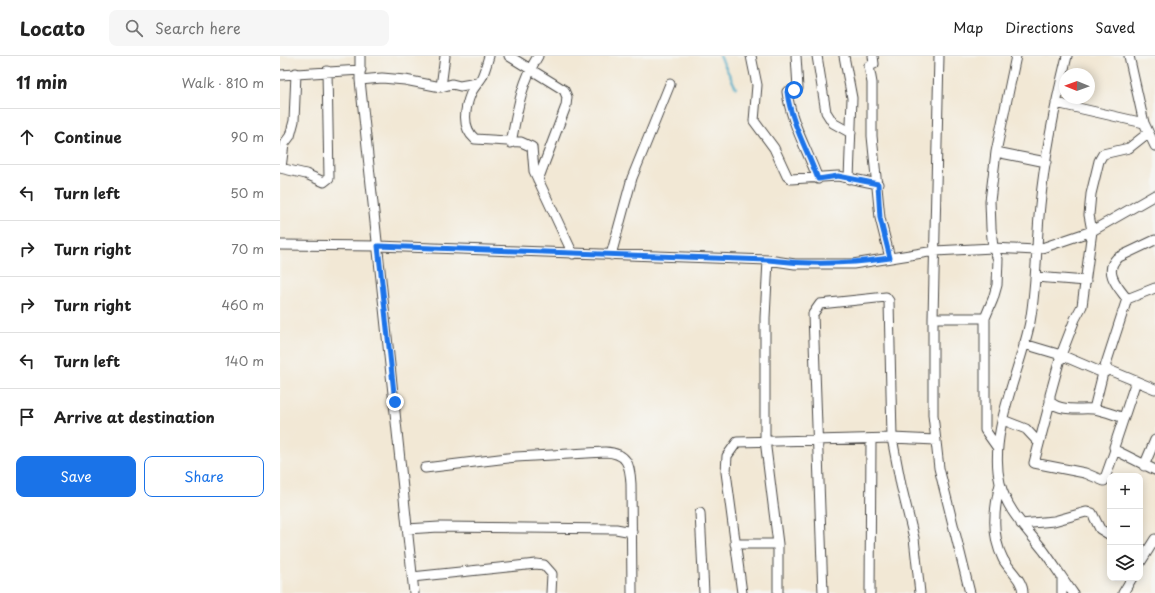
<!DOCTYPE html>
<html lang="en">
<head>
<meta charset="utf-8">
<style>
	body { margin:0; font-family:"Playpen Sans",sans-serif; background:#f6f6f6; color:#222 }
	.controls { position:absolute; right:12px; bottom:12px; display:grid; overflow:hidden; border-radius:8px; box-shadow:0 2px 10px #0003 }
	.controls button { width:36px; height:36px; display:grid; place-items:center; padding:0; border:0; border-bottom:1px solid #e0e0e0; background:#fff; color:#222; font:20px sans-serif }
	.compass { position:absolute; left:779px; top:12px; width:36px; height:36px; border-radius:50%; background:#fff; box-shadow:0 2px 10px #0003; rotate:271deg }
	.stop { position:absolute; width:12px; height:12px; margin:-9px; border:3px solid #1a73e8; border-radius:50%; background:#fff }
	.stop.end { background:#1a73e8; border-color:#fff; box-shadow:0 1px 4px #0008 }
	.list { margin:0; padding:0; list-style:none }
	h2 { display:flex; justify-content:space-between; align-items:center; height:52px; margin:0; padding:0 16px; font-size:17px }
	h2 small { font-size:13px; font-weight:400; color:#767676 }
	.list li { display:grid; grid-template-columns:26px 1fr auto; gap:12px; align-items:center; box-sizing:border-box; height:56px; padding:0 16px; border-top:1px solid #e0e0e0 }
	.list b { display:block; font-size:15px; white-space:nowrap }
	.list em { font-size:13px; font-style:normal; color:#767676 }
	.actions { display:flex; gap:8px; padding:12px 16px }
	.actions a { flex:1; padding:9px 0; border:1px solid #1a73e8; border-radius:8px; text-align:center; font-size:14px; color:#1a73e8 }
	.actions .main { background:#1a73e8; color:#fff }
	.icon { flex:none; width:22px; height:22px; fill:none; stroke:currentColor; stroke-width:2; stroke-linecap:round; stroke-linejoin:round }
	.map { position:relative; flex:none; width:875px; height:537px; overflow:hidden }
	header { display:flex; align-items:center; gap:24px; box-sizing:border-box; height:56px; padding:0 20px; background:#fff; border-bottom:1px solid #e0e0e0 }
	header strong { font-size:19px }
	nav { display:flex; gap:22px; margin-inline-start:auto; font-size:14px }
	.search { width:280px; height:36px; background:#f6f6f6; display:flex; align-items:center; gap:10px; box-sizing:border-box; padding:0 14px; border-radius:8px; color:#767676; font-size:15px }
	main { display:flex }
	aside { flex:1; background:#fff }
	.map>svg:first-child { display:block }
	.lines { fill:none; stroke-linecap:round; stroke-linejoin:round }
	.stream { stroke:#49a9c8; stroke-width:2 }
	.minor-casing { stroke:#494744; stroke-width:11 }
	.minor { stroke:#fff; stroke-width:9 }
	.route { stroke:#1a73e8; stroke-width:5 }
</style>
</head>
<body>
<header>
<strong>Locato</strong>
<div class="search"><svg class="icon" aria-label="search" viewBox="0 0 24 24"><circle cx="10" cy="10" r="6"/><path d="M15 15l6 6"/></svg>Search here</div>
<nav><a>Map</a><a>Directions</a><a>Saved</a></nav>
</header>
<main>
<aside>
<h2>11 min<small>Walk · 810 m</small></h2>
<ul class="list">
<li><svg class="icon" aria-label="ahead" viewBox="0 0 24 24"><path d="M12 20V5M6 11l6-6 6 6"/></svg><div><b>Continue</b></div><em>90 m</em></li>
<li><svg class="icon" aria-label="left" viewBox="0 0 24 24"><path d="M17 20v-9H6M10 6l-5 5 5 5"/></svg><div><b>Turn left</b></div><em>50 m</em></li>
<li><svg class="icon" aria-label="right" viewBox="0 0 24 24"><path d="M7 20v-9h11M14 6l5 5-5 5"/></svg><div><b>Turn right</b></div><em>70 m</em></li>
<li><svg class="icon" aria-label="right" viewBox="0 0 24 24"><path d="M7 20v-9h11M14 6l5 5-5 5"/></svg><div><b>Turn right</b></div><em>460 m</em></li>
<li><svg class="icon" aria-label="left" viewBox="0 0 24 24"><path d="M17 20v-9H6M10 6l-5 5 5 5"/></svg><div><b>Turn left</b></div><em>140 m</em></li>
<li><svg class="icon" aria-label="arrive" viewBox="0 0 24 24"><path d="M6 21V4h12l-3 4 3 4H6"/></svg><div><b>Arrive at destination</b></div></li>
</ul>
<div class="actions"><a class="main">Save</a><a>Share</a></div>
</aside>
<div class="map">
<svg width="875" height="537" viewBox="0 0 875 537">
	<rect width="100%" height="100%" fill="#f6f6f2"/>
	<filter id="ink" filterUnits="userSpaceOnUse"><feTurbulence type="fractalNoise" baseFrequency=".025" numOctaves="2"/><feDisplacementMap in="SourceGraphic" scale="8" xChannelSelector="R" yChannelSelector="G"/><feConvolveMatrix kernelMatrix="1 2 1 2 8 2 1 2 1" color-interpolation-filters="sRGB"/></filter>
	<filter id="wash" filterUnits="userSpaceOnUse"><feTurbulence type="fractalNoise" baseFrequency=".012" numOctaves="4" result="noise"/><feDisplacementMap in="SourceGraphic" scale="16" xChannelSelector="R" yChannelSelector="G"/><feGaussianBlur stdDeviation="0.9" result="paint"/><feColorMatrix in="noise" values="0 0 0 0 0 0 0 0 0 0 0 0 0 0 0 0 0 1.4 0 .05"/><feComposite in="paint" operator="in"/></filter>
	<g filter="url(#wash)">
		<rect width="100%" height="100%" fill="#f2e8d5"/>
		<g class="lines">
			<!-- stream -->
			<path class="stream" d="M440 0 456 32"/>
		</g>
	</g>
	<g filter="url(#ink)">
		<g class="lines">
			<defs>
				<path id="minor" d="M80 0V24L134 537
					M209 0C207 7 205 14 202 21 199 26 194 31 191 37 185 52 181 71 195 83L241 86 252 91 254 115 293 198
					M229 0 284 34 287 41 286 50 258 124
					M471 0 477 29 474 65 494 92 507 120 511 123 558 120 598 128
					M516 0 518 32 507 36C511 67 527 93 538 123
					M537 0 546 56 553 67 571 77
					M564 0 572 42 569 123
					M593 0 594 8 589 10 592 27V80L600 162 610 202
					M659 0 653 262V359L659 412 690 537
					M787 0C775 49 765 99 760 149 756 188 757 227 750 266 740 316 708 377 720 427 727 455 747 473 764 495 774 509 783 523 793 537
					M849 0 864 67 875 90
					M0 19 81 14
					M80 24 102 22 125 24 161 31 172 28 180 30 197 27
					M161 31 165 0
					M776 47 864 67
					M231 87C237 56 241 27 258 0
					M716 96 766 106
					M0 112 26 118 44 126 49 122 47 15
					M1 112 4 88 10 80 14 65 16 17
					M0 189 98 190 488 204 515 208H573L655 195 713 192 756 194 812 175 875 139
					M331 199 352 122 390 28
					M488 204 485 262V384L498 488V537
					M756 221 806 225
					M847 243C838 231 823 216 837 202L875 184
					M653 262H705
					M744 288 781 299 823 317 829 314 875 333
					M856 325 834 391 835 394 875 414
					M770 346 754 407 805 417 824 425 835 394
					M814 353 823 317 847 243 875 232
					M844 362C834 359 823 354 813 353 799 352 782 356 770 346V339L781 299 795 263 802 250 812 175 809 159 811 138 819 105 823 98 849 92 868 77
					M723 364 746 373 759 387
					M717 391 705 374V262L713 243 717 229 718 203 713 192 711 172 710 145 716 96 736 0
					M864 410 875 384
					M145 412 236 401 325 396C347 397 350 408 351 428L352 537
					M720 428C714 453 711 479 723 503 729 514 743 524 743 537
					M420 457 424 537
					M741 468 774 465 806 456 812 457 820 473 830 479
					M127 473 159 471 336 473 352 476
					M455 488H498
					M860 507 875 483
					M132 521 256 508 264 509 272 518 271 537
					M462 537 446 416 447 400 457 386 612 382 656 384
					M543 537 533 258 540 248 606 241 609 245 612 382 621 429 634 482 640 537
					M590 537 591 383
					M782 537V522
					M843 537 852 522"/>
			</defs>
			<!-- minor casing -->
			<use href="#minor" class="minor-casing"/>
			<!-- minor -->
			<use href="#minor" class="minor"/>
		</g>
	</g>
	<g class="lines" filter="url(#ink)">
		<!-- route -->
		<path class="route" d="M115 346 98 190 488 204C529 209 569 208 610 202L600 162 598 128 558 120 538 123C527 93 511 67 507 36L514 34"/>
	</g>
</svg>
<div class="controls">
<button>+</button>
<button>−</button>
<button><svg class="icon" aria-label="layers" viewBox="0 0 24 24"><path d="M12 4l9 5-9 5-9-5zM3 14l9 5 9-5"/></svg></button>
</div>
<svg class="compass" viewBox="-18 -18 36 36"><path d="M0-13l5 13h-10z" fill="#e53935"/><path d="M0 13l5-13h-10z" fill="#767676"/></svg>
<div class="stop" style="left:514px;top:34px"></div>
<div class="stop end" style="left:115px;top:346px"></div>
</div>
</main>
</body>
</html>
